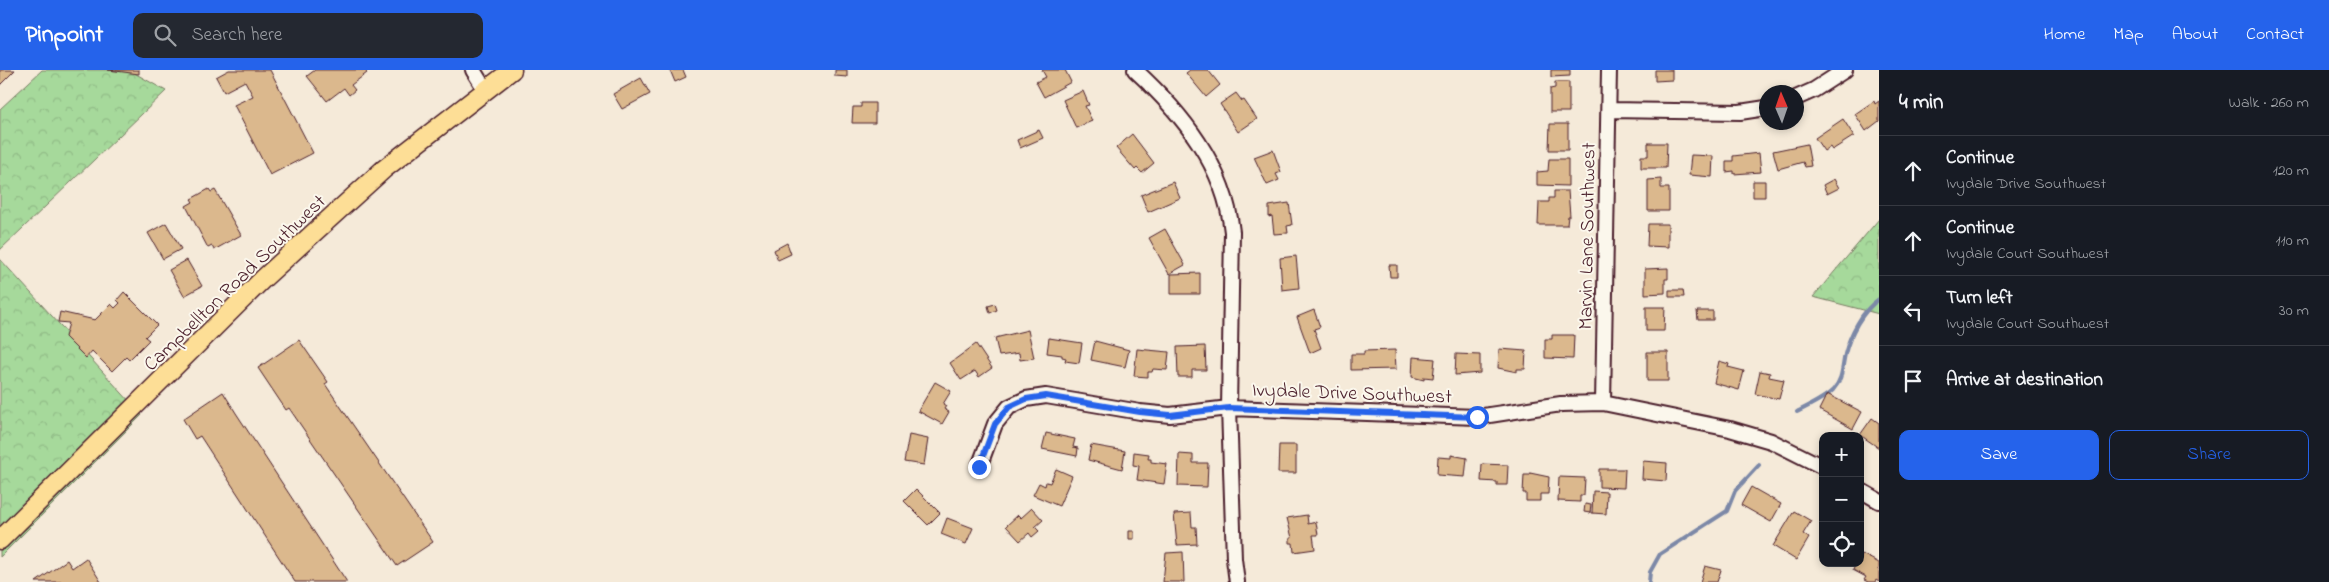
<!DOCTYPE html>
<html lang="en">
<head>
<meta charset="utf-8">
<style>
	body { margin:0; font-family:"Indie Flower",sans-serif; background:#242831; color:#f1f3f6 }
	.controls { position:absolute; right:15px; bottom:15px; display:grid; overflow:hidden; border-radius:10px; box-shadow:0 2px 8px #0003 }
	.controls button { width:45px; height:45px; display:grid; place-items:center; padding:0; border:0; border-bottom:1px solid #363941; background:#171b24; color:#f1f3f6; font:25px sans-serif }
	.compass { position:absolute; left:1759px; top:15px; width:45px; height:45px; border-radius:50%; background:#171b24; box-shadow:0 2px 8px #0003; rotate:358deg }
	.stop { position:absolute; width:15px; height:15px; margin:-11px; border:4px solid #2563eb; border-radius:50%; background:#fff }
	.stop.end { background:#2563eb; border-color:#fff; box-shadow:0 1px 5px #0008 }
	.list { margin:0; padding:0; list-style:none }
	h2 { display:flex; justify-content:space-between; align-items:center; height:65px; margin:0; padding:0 20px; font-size:21px }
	h2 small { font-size:16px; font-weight:400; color:#9ea1a6 }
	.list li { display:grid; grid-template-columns:32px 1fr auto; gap:15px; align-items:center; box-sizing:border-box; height:70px; padding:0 20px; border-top:1px solid #363941 }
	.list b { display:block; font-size:19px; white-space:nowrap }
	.list p { margin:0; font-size:16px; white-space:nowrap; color:#9ea1a6 }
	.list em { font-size:16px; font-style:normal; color:#9ea1a6 }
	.actions { display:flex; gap:10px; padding:15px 20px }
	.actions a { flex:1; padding:11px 0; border:1px solid #2563eb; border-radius:10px; text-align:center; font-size:18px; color:#2563eb }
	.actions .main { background:#2563eb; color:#fff }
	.icon { flex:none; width:28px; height:28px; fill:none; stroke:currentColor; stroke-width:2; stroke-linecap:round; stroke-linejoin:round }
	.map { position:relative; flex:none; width:1879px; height:512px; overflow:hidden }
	header { display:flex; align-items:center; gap:30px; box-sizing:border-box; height:70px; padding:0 25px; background:#2563eb; color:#fff }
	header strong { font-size:24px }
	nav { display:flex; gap:28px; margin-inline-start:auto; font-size:18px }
	.search { width:350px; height:45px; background:#242831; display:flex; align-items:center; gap:12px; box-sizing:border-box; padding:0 18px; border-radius:10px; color:#9ea1a6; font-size:19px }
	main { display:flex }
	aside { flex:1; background:#171b24 }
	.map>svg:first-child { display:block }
	.forest { fill:url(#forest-crowns); stroke:#787c63 }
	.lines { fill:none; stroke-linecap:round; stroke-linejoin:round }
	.stream { stroke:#7b88a7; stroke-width:4 }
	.building { fill:#dbb88d; stroke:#4a1f2b }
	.minor-casing { stroke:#4a1f2b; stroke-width:18 }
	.major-casing { stroke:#4a1f2b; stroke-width:21 }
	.minor { stroke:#fbf7ec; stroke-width:14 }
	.major { stroke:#fdde96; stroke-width:18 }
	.route { stroke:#2563eb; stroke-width:6 }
	.labels { text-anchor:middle; stroke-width:4; stroke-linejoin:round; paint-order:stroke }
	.street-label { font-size:20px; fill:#4a1f2b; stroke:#fbf7ec }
</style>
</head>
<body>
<header>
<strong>Pinpoint</strong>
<div class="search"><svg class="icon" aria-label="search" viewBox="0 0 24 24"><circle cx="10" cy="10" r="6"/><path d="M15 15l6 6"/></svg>Search here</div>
<nav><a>Home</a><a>Map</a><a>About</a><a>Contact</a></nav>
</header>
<main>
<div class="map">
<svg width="1879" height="512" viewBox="0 0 1879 512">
	<defs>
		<pattern id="forest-crowns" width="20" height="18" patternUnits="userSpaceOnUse" patternTransform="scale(1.25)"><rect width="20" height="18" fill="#a6d99b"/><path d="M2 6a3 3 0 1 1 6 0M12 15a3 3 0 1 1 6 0" fill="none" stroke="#90ba86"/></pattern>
	</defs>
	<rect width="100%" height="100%" fill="#f5ead9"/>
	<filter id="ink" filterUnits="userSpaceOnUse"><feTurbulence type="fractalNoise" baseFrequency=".02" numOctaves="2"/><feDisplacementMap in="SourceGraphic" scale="10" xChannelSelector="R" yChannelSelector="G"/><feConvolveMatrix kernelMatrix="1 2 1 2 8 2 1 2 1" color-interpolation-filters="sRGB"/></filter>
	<g filter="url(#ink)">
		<!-- forest -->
		<path class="forest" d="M42 0H129L166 21 0 180V39Z
			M1879 149V244L1813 227Z
			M0 189 142 345 0 487Z"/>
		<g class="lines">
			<!-- stream -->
			<path class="stream" d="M1797 342C1808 336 1824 329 1833 320 1843 309 1842 297 1845 284 1850 264 1862 241 1879 229
				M1649 512 1650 502 1660 484 1727 441 1735 421 1759 395"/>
		</g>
		<!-- building -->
		<path class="building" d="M0 0H15L0 15Z
			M108 0H139V4Z
			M229 0H270L313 83 270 105 234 35 253 26 245 11 224 22 216 7Z
			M315 0H364L367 3 351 15 355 20 349 25 344 18 327 31 307 6Z
			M670 0H683L686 7 675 12Z
			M835 0H847V7L835 6Z
			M1042 0H1065L1071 12 1044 27 1036 12 1046 7Z
			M1190 0H1208L1220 15 1206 27 1186 3Z
			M1551 0H1570V6L1551 7Z
			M1655 0H1672V10L1655 11Z
			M641 8 650 24 622 39 613 24Z
			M1555 12H1569V42H1550V19L1555 18Z
			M1083 21 1089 35 1085 36 1092 51 1076 58 1063 30Z
			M1236 23 1242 31 1244 30 1257 49 1238 62 1220 34Z
			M1874 31 1875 34 1879 31V51L1866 61 1855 44Z
			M861 33H875V53H852L853 37H861Z
			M1843 49 1854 66 1832 80 1830 77 1824 81 1815 68Z
			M1550 54H1568V80H1549Z
			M1039 60 1043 68 1020 78 1017 70Z
			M1132 64 1154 93 1142 103 1137 98 1135 100 1116 78Z
			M1648 73H1667L1666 98H1641V86H1648Z
			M1807 74 1811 96 1805 97 1803 92 1778 99 1773 81Z
			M1273 80 1281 102 1276 104 1279 110 1267 115 1254 87Z
			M1759 83 1761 102 1734 104V101L1726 102V91H1733V86Z
			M1691 85 1713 86 1712 107 1689 105Z
			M1549 89H1568V116L1537 115V102L1548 101Z
			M1661 109V118H1669V141H1648V110Z
			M1834 109 1839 118 1827 124 1823 115Z
			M1753 111H1765V127H1753Z
			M1173 112 1180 128 1148 142 1141 125Z
			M209 119 211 122 215 120 241 165 214 180 212 176 208 178 186 136 193 132 191 129Z
			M1554 121H1568L1570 146H1568L1567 155H1538L1539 132H1549V128H1554Z
			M1289 133 1292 155 1287 156 1288 163 1274 164 1272 146 1269 147V136Z
			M166 153 181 179 163 189 148 163Z
			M1648 154H1668V177L1647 176Z
			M1165 159 1185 195 1169 204 1149 168Z
			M787 173 791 184 778 190 774 180Z
			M1296 186 1299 218 1282 220 1280 188Z
			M187 190 202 216 184 226 169 200Z
			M1389 195H1397V207H1390Z
			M1668 198V209H1665V223L1645 224V199Z
			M1200 203V224H1171V204Z
			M1669 220H1683L1684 227H1669Z
			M124 222 157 255 145 267 149 270 129 290 126 287 112 301 92 281 86 288 65 267 69 253 58 252 60 242 95 250 111 234 115 238 120 233 117 230Z
			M995 234 997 240 990 243 988 236Z
			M1646 237H1665L1664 261H1646Z
			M1314 240 1320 257 1314 259 1321 278 1310 283 1297 247Z
			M1697 241H1713V250H1698Z
			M1028 260 1034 288 1020 290 1019 283 999 286 995 268Z
			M1552 265H1574L1573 289 1545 288V269H1552Z
			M1049 268 1082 273 1079 293 1065 291 1066 288 1062 287V285L1047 283Z
			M299 270 328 312 325 314 433 472 397 496 289 338 286 340 258 298Z
			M1095 271 1129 280 1125 297 1091 290Z
			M976 274 992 298 979 307 975 301 961 310 950 293Z
			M1205 276 1206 300H1192V307H1178L1177 277Z
			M1137 279 1169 282 1167 300 1153 299 1152 302H1148V307L1134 306Z
			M1499 279 1526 281 1525 299H1517V302L1498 298Z
			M1395 280 1396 299 1351 300V284H1364V281Z
			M1647 282H1668V311H1647Z
			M1456 284 1480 285V303L1455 305Z
			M1413 287 1435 289 1433 308 1424 307V310L1412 307Z
			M1719 291 1729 294 1728 297 1744 301 1739 320 1714 313Z
			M1760 301 1770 303 1769 307 1784 310 1779 329 1755 324Z
			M935 312 951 321 943 334 946 336 944 339 949 342 942 354 918 341Z
			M223 322 236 343 347 512H295L200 366 195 369 183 349Z
			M1827 324 1862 342 1853 359 1819 340Z
			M1872 348 1879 353V378L1860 365Z
			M1046 363 1075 369 1073 377 1078 378 1077 386 1042 379Z
			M909 365 928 369 924 395 904 392Z
			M1091 375 1125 381 1122 399 1088 390Z
			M1279 375H1296V403H1278Z
			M1134 382 1149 384 1148 389H1151V392L1167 394 1164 414 1137 410 1139 396 1133 395Z
			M1179 384 1193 385V393H1208L1207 417 1178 416Z
			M1451 385 1467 388 1465 407 1437 405 1438 387 1451 388Z
			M1643 391 1667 393 1666 411 1642 409Z
			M1482 394 1508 395 1507 415H1497V412L1481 411Z
			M1056 399 1072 406 1059 436 1033 425 1039 413 1045 416 1046 412 1050 413Z
			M1599 399H1625L1624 418 1599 417Z
			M1530 403 1549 407 1548 424H1540V431H1526V423H1523L1524 405H1530Z
			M1559 407 1585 408 1584 425H1580V432L1558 431Z
			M1751 417 1781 434 1771 452 1741 435Z
			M916 419 940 443 928 455 904 431Z
			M1593 421 1607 422 1606 444 1592 443Z
			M1585 434 1591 435 1590 443 1584 442Z
			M1032 438 1043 450 1035 457 1039 461 1032 467 1029 463 1020 471 1006 456 1018 445 1021 448Z
			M1794 441 1811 451 1803 464 1809 468 1796 490 1773 476Z
			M1191 443 1192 457H1196L1197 474 1177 475 1174 444Z
			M1307 445 1308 454 1316 452 1318 465H1313L1315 479 1294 482 1293 473H1290V468H1292L1287 448Z
			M947 448 973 458 966 474 941 464Z
			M1129 461H1134V469H1129Z
			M1183 482 1184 512H1163L1166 483Z
			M1862 484 1879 493V512L1876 510 1875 512H1868L1864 510 1866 507 1853 500 1856 493H1860Z
			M86 488 101 512H36L67 490 72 498Z
			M1705 496 1721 500 1717 512H1700Z"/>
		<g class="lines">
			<defs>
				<path id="minor" d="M473 0 486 21
					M1135 0C1182 43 1225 96 1232 162L1229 338 1234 489 1237 512
					M1796 28 1814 20 1845 0
					M1609 40 1740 42 1766 38
					M1603 333 1609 0
					M979 397 995 354 1009 337 1026 329 1046 326 1140 342 1170 345 1229 338 1477 347 1561 334 1603 333 1730 359 1771 371 1823 397
					M1860 420 1879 431"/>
				<path id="major" d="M0 470 264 208 384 99 512 0"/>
			</defs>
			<!-- minor casing -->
			<use href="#minor" class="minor-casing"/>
			<!-- major casing -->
			<use href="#major" class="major-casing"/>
			<!-- minor -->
			<use href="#minor" class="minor"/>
			<!-- major -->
			<use href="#major" class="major"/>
		</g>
	</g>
	<g class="lines" filter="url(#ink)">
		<!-- route -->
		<path class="route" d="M979 397 995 354 1009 337 1026 329 1046 326 1140 342 1170 345 1229 338 1477 347"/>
	</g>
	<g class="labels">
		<!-- street labels -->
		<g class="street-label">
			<text transform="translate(1586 166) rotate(-89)" y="7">Marvin Lane Southwest</text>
			<text transform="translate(234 212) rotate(-44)" y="7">Campbellton Road Southwest</text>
			<text transform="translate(1352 322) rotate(2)" y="7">Ivydale Drive Southwest</text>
		</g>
	</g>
</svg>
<div class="controls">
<button>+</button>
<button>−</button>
<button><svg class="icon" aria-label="locate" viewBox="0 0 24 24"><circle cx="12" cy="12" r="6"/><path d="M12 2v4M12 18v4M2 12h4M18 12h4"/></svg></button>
</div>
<svg class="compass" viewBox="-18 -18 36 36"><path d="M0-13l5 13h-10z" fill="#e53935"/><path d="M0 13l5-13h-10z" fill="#9ea1a6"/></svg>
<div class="stop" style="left:1477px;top:347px"></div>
<div class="stop end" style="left:979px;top:397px"></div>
</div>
<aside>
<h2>4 min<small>Walk · 260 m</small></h2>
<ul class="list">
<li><svg class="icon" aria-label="ahead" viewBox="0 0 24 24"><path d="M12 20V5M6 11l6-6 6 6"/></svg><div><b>Continue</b><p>Ivydale Drive Southwest</p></div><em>120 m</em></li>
<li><svg class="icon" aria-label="ahead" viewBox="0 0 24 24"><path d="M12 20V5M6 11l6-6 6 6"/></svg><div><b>Continue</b><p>Ivydale Court Southwest</p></div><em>110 m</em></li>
<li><svg class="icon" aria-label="left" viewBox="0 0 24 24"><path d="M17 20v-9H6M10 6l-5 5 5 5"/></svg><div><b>Turn left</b><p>Ivydale Court Southwest</p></div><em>30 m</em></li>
<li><svg class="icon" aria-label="arrive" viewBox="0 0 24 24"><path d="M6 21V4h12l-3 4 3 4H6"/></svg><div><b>Arrive at destination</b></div></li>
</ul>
<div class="actions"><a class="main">Save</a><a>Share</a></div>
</aside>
</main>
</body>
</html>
